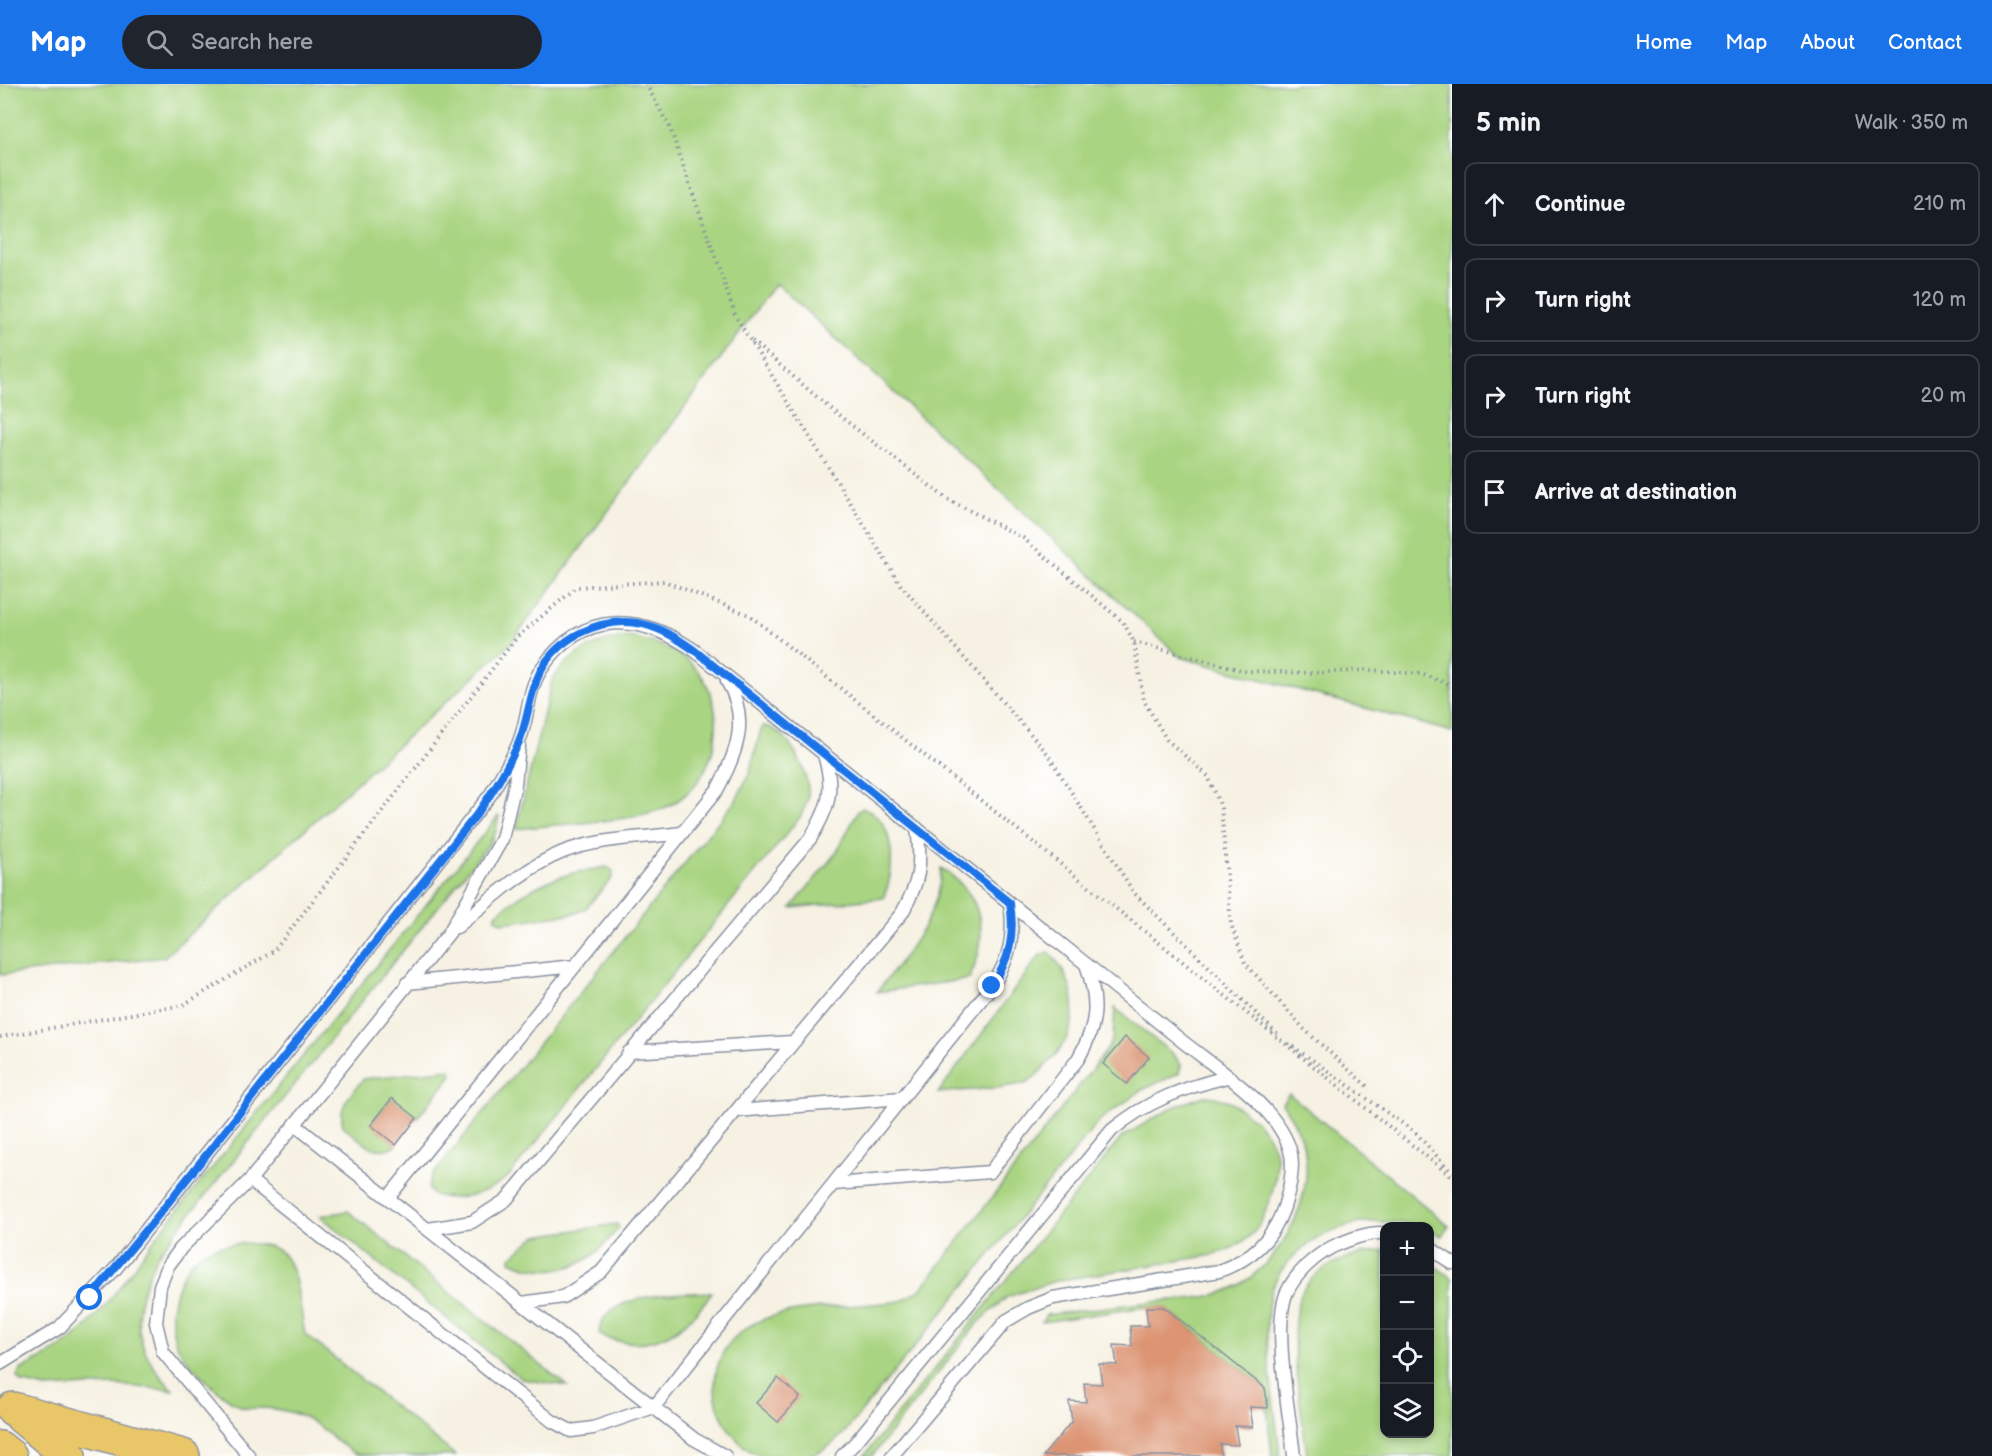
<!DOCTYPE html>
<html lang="en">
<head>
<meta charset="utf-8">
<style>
	body { margin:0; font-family:"Balsamiq Sans",sans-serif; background:#20242c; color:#f1f3f6 }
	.controls { position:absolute; right:18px; bottom:18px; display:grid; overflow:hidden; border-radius:12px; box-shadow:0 3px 9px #0003 }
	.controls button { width:54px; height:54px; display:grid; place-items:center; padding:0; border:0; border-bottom:2px solid #363941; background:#171b24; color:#f1f3f6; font:30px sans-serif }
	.stop { position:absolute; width:18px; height:18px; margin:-14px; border:4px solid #1a73e8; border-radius:50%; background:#fff }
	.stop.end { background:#1a73e8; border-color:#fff; box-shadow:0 2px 6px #0008 }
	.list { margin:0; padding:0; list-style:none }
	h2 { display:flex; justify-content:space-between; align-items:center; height:78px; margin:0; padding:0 24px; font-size:26px }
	h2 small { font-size:20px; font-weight:400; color:#9ea1a6 }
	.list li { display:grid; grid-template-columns:39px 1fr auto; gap:18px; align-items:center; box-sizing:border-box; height:84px; margin:0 12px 12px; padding:0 12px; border:2px solid #363941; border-radius:12px }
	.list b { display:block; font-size:22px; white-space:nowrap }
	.list em { font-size:20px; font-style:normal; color:#9ea1a6 }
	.icon { flex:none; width:33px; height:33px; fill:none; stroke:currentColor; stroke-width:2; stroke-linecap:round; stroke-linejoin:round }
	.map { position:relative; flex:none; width:1452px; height:1372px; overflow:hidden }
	header { display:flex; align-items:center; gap:36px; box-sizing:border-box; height:84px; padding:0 30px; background:#1a73e8; color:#fff }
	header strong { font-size:28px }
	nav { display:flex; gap:33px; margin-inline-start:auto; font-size:21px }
	.search { width:420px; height:54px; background:#20242c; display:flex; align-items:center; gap:15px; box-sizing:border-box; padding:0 21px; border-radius:33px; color:#9ea1a6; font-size:22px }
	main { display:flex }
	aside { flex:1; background:#171b24 }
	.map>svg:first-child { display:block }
	.green { fill:#a9d481; stroke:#628270; stroke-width:1.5 }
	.building { fill:#dc9473 }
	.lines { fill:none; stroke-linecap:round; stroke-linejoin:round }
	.lane-casing { stroke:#8890a0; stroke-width:15 }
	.highway-casing { stroke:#8890a0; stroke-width:36 }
	.path { stroke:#8890a0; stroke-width:4; stroke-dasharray:1.5 4.5; stroke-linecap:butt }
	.lane { stroke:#fff; stroke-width:12 }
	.highway { stroke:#e9c769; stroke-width:33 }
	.route { stroke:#1a73e8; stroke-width:8 }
</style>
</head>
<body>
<header>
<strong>Map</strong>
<div class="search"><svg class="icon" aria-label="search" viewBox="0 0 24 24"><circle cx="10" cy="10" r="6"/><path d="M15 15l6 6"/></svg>Search here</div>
<nav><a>Home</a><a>Map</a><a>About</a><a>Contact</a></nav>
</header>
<main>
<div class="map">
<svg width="1452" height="1372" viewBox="0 0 1452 1372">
	<rect width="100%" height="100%" fill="#fff"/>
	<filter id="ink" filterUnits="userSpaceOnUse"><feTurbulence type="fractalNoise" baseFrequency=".0167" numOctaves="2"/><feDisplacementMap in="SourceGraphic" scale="12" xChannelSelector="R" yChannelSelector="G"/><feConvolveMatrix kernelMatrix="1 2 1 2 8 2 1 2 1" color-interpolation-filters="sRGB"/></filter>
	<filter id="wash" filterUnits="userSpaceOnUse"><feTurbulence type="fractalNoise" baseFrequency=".008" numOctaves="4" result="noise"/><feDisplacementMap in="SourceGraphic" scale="24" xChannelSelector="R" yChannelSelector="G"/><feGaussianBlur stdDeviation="1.35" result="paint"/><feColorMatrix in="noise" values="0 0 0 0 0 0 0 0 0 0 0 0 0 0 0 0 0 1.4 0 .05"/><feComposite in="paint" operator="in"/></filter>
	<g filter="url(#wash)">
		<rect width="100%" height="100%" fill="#f6f1e2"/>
		<!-- green -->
		<path class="green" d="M0 0H1452V648L1180 573 776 199 511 559 164 873 0 891Z
			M629 553C654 557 681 566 698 587 730 627 718 693 674 719 638 740 559 739 516 745L552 596C572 567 595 557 629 553Z
			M762 642C788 642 811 691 808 714 807 719 803 726 801 732L508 1093C487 1109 459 1120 432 1110L428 1104 432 1092 736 716 749 690Z
			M863 724C897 735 896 789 883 814L791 824 836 769 858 727Z
			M499 731 496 747 489 760 158 1170C131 1225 128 1260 173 1306L114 1301 46 1304 21 1298 17 1293 19 1287C36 1276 54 1270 70 1257 105 1228 130 1188 156 1153Z
			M607 783 613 787 612 794 586 824 577 829 503 839 496 835V830C534 799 558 790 607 783Z
			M941 784C983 811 991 850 969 895L877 908C906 869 940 834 941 784Z
			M1049 868C1080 902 1083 944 1049 978 1043 985 1033 996 1025 999 1005 1005 960 1006 938 1009L1040 871Z
			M1115 924 1174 971 1181 981 1179 989 1142 1006 1100 1036 845 1348C823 1370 816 1372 785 1372 777 1372 766 1372 758 1371 748 1368 739 1358 733 1351 706 1316 708 1269 748 1243 782 1220 859 1224 901 1217L920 1206 1107 966 1113 953Z
			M451 985 452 991 417 1034 392 1014 371 1040 396 1061C376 1075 359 1054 343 1042 337 1021 352 1010 363 995Z
			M1289 1010 1449 1142 1442 1152 1430 1146V1142C1408 1142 1389 1135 1366 1138 1324 1144 1277 1172 1269 1217 1262 1257 1276 1329 1280 1372H1272L1265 1304 1164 1223H1146L1042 1238 1046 1231C1081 1226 1116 1222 1151 1218 1172 1215 1194 1216 1214 1211 1256 1201 1287 1161 1300 1122 1313 1080 1306 1054 1282 1019Z
			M1204 1012C1219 1012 1234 1019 1246 1029 1282 1056 1282 1081 1268 1121 1264 1130 1260 1143 1253 1149 1241 1161 1229 1166 1213 1171L1055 1197 1007 1213 978 1239 872 1372H864L1122 1053 1173 1023Z
			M348 1127 567 1302 522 1295 320 1132Z
			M617 1140 619 1144C610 1153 600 1168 589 1174 565 1189 535 1189 511 1177V1173L536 1152Z
			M245 1159C256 1160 268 1160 278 1166 298 1177 300 1228 305 1250L456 1372C439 1372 367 1372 356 1370 338 1361 323 1342 304 1333 292 1328 278 1325 265 1324 255 1324 246 1326 238 1321 220 1312 181 1276 175 1256 166 1227 177 1184 205 1167 217 1161 233 1160 245 1159Z
			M1384 1166V1350H1430V1179L1452 1194V1372H1307C1303 1332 1284 1243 1302 1208 1316 1180 1356 1169 1384 1166Z
			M712 1208C692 1238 665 1263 626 1258 617 1257 607 1255 599 1250 600 1207 683 1210 712 1208Z"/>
		<g id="blocks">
			<!-- building -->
			<path class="building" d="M1125 953 1149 973 1127 1000 1103 980Z
				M392 1014 417 1034 396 1061 371 1041Z
				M1146 1223H1164L1265 1304 1268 1324 1250 1323 1253 1343 1235 1342 1238 1361 1220 1360 1221 1372H1043L1072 1337 1069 1317 1086 1318 1084 1299 1102 1300 1099 1280 1117 1281 1114 1261 1132 1262 1130 1242H1148Z
				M778 1294 800 1313 778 1338 756 1319Z"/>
		</g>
	</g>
	<g filter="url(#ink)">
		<use href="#blocks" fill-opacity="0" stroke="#8890a0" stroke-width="1.5"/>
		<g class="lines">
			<defs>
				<path id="lane" d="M457 843C490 816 523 784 563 768 599 754 644 754 682 749
					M407 899 575 882
					M629 968 792 958
					M736 1027 902 1014
					M295 1041 694 1355 725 1372
					M250 1096 552 1337 571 1347 593 1344 654 1323 992 902C1010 875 1015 851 1010 819
					M388 1114 717 706C737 669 750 635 727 597
					M428 1145 472 1138 506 1116 810 755C829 724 835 706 824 671
					M1430 1164 1452 1179
					M522 1219 563 1213 601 1188 902 829C920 797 922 781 917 744
					M0 1280 59 1244 116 1184 491 710C500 693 512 676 519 658 529 633 527 606 542 584 583 525 641 530 694 566L1086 880C1099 918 1098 940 1078 975L990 1088 834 1100
					M249 1372 163 1268 156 1239 160 1202 168 1182 181 1164 250 1096 449 849 502 755 515 700 519 662
					M842 1372 855 1359 1112 1046C1147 1017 1183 1004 1227 993
					M892 1372 1006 1237 1028 1224 1053 1214 1219 1187C1251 1175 1272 1157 1284 1123 1289 1106 1294 1088 1291 1070 1281 1024 1217 985 1182 957 1150 931 1118 906 1086 880
					M1294 1372C1290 1333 1272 1241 1287 1208 1296 1189 1314 1173 1332 1163 1348 1156 1367 1148 1384 1149"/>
				<path id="highway" d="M13 1325 183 1372
					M22 1333 69 1372
					M0 1364 10 1372"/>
			</defs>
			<!-- lane casing -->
			<use href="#lane" class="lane-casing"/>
			<!-- highway casing -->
			<use href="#highway" class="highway-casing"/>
			<!-- path -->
			<path class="path" d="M646 0 670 44 736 233 900 500 1047 669 1134 809 1280 953
				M752 257 832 326 947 415 1023 454 1123 538 1134 558 1144 617 1167 656 1208 692 1221 723 1231 840 1245 879 1304 945 1369 1004
				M1134 558 1245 587 1313 589 1370 586 1421 590 1452 601
				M0 953 183 921 274 867 517 553 577 503 664 497 749 531 1452 1093
				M1288 959 1416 1049 1452 1089"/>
			<!-- lane -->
			<use href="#lane" class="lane"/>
			<!-- highway -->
			<use href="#highway" class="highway"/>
		</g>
	</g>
	<g class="lines" filter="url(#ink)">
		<!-- route -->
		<path class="route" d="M90 1214 152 1139 477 730C493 708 508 683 519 658 528 636 529 611 540 588 557 554 600 533 637 539 658 542 677 554 694 566L1010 819C1015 851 1010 875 992 902"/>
	</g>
</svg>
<div class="controls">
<button>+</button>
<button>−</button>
<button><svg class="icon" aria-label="locate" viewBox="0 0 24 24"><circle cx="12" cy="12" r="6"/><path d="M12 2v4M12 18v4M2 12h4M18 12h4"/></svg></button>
<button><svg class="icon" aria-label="layers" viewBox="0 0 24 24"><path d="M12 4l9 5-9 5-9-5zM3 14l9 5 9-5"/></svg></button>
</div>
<div class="stop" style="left:90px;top:1214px"></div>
<div class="stop end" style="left:992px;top:902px"></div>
</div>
<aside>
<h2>5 min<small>Walk · 350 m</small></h2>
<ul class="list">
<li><svg class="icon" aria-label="ahead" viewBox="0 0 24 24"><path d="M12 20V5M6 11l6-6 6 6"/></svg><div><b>Continue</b></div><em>210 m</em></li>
<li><svg class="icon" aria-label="right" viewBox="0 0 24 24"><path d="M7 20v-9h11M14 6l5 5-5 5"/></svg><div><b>Turn right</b></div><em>120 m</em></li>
<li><svg class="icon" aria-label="right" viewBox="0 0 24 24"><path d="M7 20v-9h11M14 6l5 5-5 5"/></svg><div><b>Turn right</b></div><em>20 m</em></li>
<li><svg class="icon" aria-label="arrive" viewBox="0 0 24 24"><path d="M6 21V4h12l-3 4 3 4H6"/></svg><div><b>Arrive at destination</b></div></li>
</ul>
</aside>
</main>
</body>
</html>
